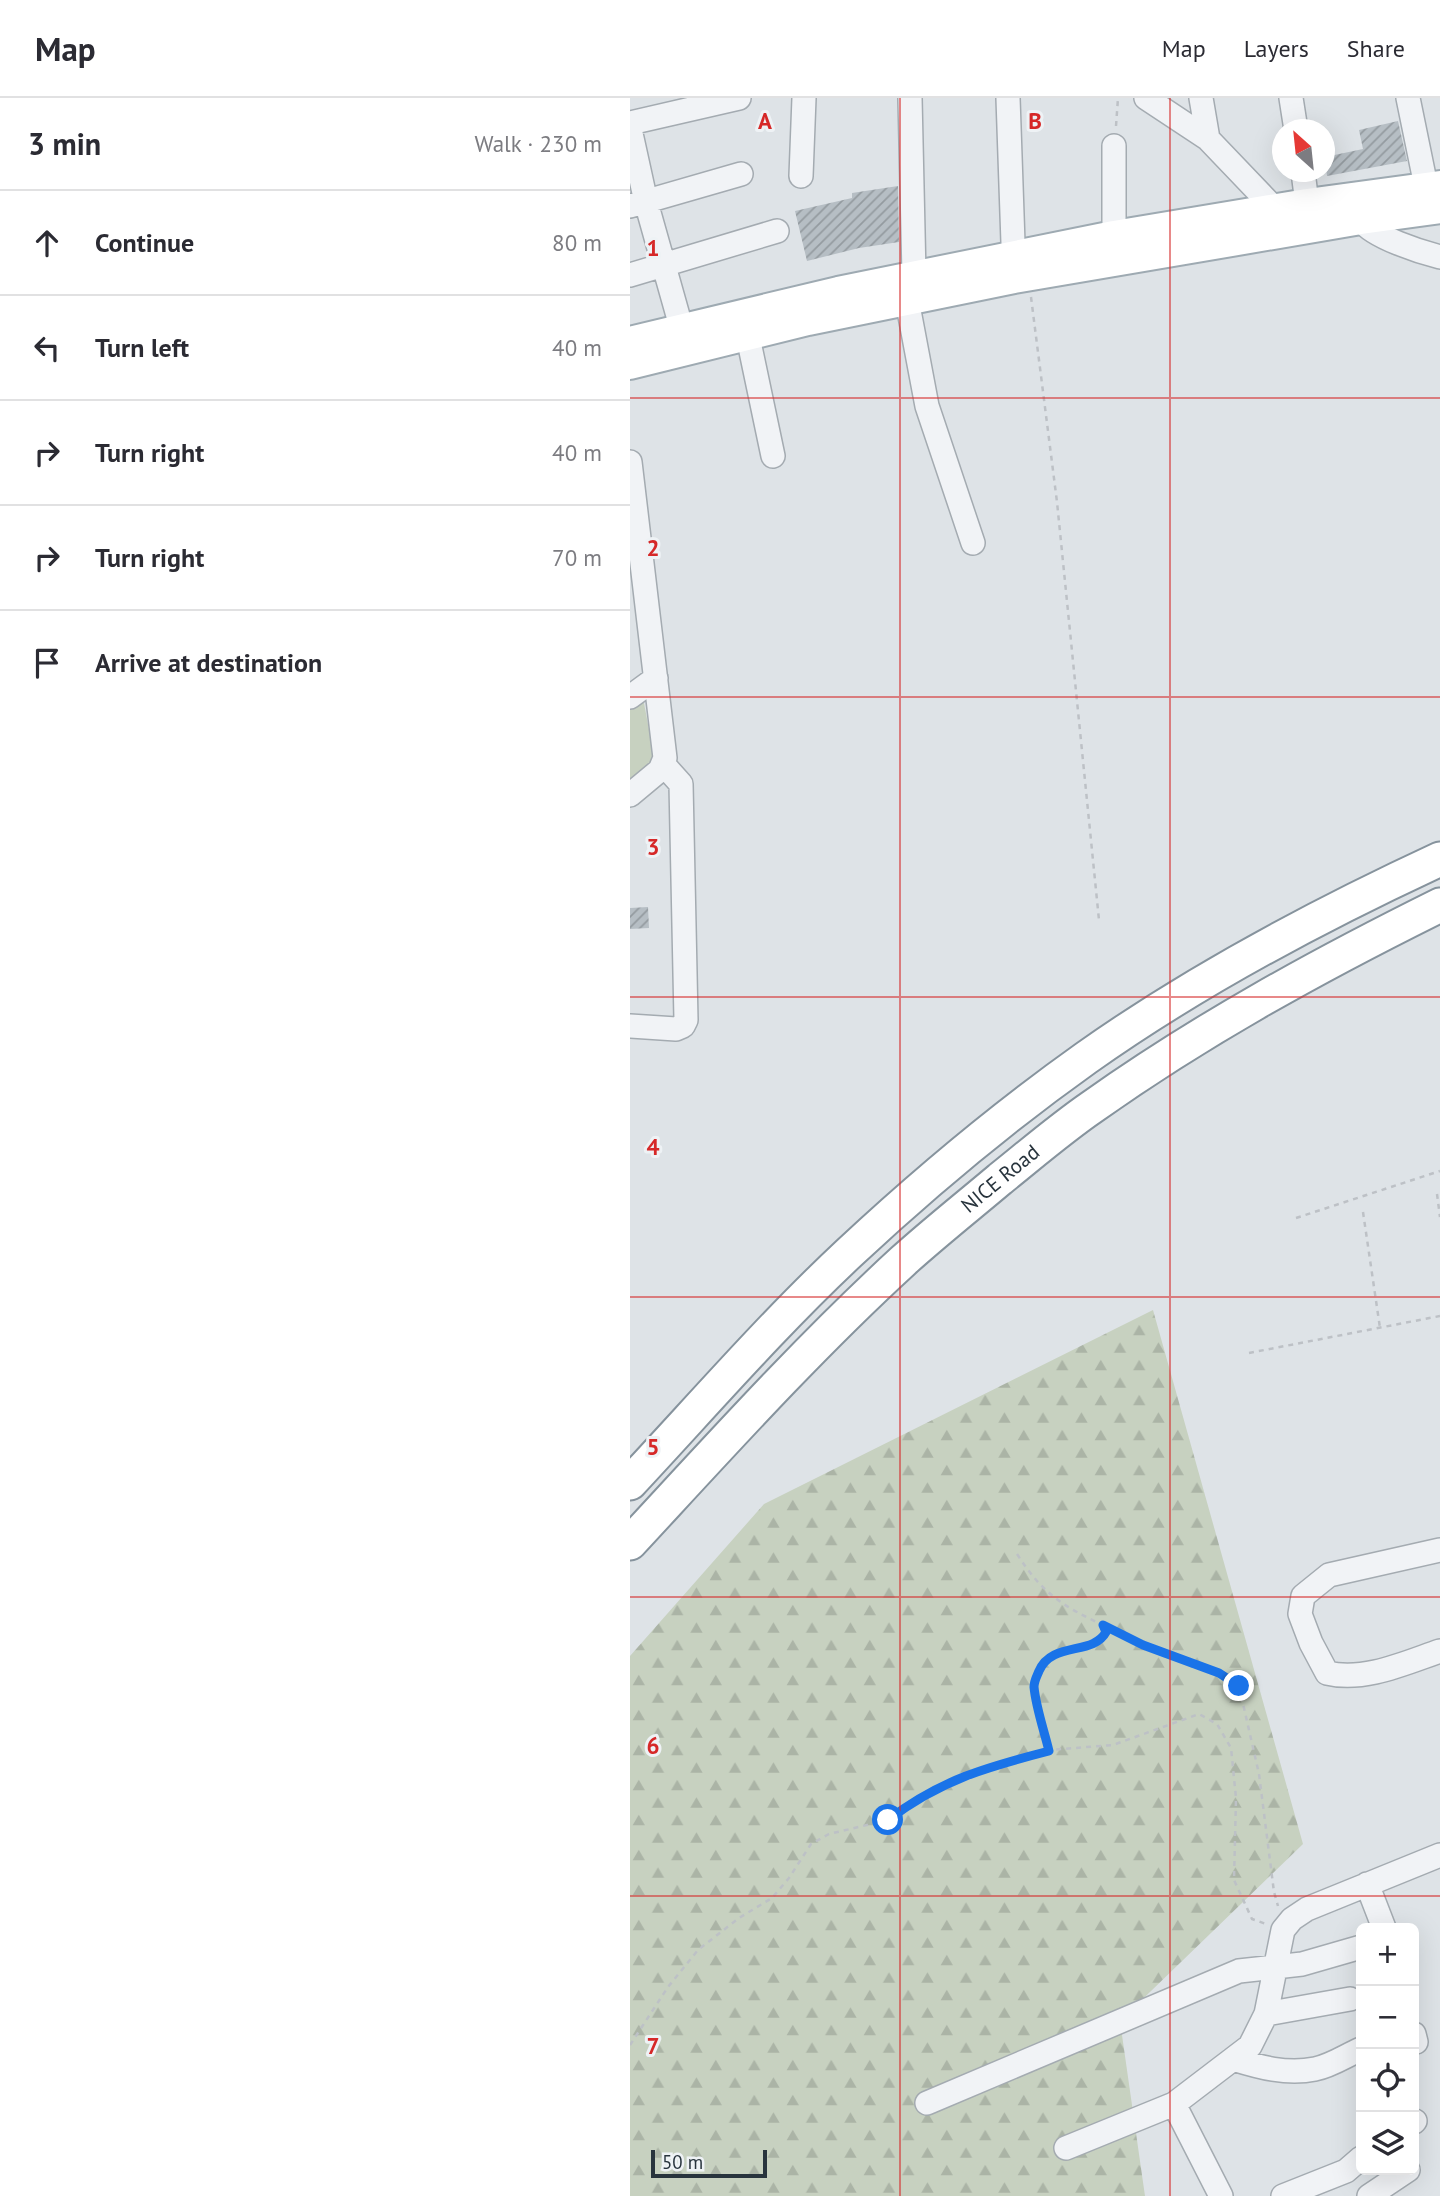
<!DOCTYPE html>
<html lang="en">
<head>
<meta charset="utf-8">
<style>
	body { margin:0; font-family:"PT Sans",sans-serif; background:#f2f2f3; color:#2b2b33 }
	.controls { position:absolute; right:21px; bottom:21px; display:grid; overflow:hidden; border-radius:10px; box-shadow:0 7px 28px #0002 }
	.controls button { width:63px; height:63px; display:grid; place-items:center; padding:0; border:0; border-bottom:2px solid #e1e1e2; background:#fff; color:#2b2b33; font:35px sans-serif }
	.compass { position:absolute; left:642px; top:21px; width:63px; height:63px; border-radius:50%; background:#fff; box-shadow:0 7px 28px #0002; rotate:333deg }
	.scale { position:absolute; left:21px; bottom:18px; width:116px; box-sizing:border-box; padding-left:7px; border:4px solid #28343d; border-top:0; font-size:19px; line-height:24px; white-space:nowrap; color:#28343d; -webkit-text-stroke:5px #eef2f5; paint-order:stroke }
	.stop { position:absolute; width:21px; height:21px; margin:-16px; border:5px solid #1a73e8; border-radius:50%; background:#fff }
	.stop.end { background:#1a73e8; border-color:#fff; box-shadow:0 2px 7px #0008 }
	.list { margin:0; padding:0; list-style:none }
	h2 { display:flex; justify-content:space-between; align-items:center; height:91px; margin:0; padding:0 28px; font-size:30px }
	h2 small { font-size:23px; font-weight:400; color:#7c7c81 }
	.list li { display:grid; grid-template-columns:46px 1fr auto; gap:21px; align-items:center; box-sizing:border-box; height:105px; padding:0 28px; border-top:2px solid #e1e1e2 }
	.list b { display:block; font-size:26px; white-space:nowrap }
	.list em { font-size:23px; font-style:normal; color:#7c7c81 }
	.icon { flex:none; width:38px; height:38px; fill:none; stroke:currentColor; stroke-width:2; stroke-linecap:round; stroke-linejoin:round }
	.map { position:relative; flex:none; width:810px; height:2098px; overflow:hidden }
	header { display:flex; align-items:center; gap:42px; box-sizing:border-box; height:98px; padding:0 35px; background:#fff; border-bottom:2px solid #e1e1e2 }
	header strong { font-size:33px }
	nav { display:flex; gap:38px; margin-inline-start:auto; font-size:24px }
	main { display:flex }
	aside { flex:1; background:#fff }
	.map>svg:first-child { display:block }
	.forest { fill:url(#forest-firs) }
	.park { fill:#c7d1c0 }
	.building { fill:url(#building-hatch) }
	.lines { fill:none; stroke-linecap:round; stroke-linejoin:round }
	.minor-casing { stroke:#a4abb1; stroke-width:26 }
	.major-casing { stroke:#9eaab2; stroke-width:32 }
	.highway-casing { stroke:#86939d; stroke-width:37 }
	.path { stroke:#bdc1c6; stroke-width:2.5; stroke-dasharray:5 5; stroke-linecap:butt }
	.minor { stroke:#f1f3f6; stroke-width:23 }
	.major { stroke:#fff; stroke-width:28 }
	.highway { stroke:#fff; stroke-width:33 }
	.route { stroke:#1a73e8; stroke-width:9 }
	.grid { fill:none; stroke:#d62828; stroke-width:2; stroke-opacity:0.55 }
	.labels { text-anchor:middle; stroke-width:6; stroke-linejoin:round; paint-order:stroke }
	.street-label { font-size:21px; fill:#28343d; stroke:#eef2f5 }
	.grid-label { font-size:23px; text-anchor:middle; font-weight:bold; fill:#d62828; stroke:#eef2f5; stroke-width:6; stroke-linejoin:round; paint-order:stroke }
</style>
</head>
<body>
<header>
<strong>Map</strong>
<nav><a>Map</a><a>Layers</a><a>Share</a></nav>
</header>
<main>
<aside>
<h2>3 min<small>Walk · 230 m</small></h2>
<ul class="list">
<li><svg class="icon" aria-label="ahead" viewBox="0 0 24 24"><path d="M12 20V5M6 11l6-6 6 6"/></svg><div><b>Continue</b></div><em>80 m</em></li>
<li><svg class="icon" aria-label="left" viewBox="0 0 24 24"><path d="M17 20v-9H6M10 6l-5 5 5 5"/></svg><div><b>Turn left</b></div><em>40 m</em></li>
<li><svg class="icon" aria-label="right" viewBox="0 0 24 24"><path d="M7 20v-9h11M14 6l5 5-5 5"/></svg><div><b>Turn right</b></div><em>40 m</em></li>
<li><svg class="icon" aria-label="right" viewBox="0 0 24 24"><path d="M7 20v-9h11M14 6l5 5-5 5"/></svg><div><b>Turn right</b></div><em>70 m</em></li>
<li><svg class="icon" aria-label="arrive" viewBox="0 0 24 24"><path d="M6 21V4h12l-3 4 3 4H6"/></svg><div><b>Arrive at destination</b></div></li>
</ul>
</aside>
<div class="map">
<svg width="810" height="2098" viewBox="0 0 810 2098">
	<defs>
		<pattern id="forest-firs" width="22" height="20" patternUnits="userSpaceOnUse" patternTransform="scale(1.75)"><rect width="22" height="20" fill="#c7d1c0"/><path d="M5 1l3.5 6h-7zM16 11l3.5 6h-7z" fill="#abb4a6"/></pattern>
		<pattern id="building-hatch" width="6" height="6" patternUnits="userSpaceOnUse" patternTransform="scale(1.75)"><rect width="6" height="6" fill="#b6bec4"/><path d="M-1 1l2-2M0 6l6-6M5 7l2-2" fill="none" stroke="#949ba0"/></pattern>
	</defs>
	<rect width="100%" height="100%" fill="#dee3e7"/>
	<!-- forest -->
	<path class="forest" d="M523 1212 673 1746 490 1923 515 2098H0V1558L134 1406Z"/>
	<!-- park -->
	<path class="park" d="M13 600 25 663 0 683V610Z"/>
	<!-- building -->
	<path class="building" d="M768 23 777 63 697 78 695 59 733 51 729 32Z
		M268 88 269 144 229 150 177 163 165 113 222 100V95Z
		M18 809 19 830 0 831V810Z"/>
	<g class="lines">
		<defs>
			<path id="minor" d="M280 0 284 177
				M378 0 384 174
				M516 0 578 41 644 110
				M571 0 578 41
				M661 0 666 32
				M778 0 796 88
				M0 25 109 0
				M0 31 16 104 52 232
				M673 74 677 105
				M171 78 174 0
				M0 108 111 76
				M729 112C730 116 730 120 732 123 743 139 791 154 810 159
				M484 137V48
				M0 177 147 133
				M277 202 297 308 343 445
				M118 239 143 358
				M0 364 35 660 30 672 0 697
				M0 599 26 580
				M0 928 46 931 53 928 56 922 51 686 34 667
				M810 1452 699 1477 673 1498 670 1516 681 1545 697 1575C734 1584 775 1565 810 1553
				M737 1786 754 1830
				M636 1916 720 1901
				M784 1936 786 1944
				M603 1961C629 1969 657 1977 685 1971 701 1968 717 1957 731 1951
				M297 2005 609 1873 672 1866 731 1849
				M544 2006 591 2098
				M784 2024 785 2023
				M436 2050 544 2006 620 1948 636 1916 653 1832 662 1821 677 1811 810 1757
				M653 2098 716 2073 731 2060
				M739 2098 778 2072"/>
			<path id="major" d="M0 243 208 193 484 137 677 105 810 87
				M0 267 178 223 384 181 731 122 810 111"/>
			<g id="highway">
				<path d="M0 1385C72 1308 142 1227 219 1155 293 1086 373 1019 456 960 566 882 687 818 810 761"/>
				<path id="s1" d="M0 1445C89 1349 177 1251 273 1163 304 1135 338 1108 370 1081 400 1057 430 1031 462 1009 572 931 689 867 810 807"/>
			</g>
		</defs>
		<!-- minor casing -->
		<use href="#minor" class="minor-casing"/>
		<!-- major casing -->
		<use href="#major" class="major-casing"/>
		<!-- highway casing -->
		<use href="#highway" class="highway-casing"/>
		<!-- path -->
		<path class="path" d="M486 28 488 0
			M401 199 427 404 469 822
			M807 1096 810 1119
			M733 1114 750 1230
			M666 1120 810 1073
			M619 1255 810 1218
			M387 1456C412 1495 432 1508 473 1527L476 1534C463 1558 422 1544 409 1573 407 1578 404 1583 404 1589 406 1609 414 1632 419 1652
			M473 1527 513 1547 589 1575 609 1588 629 1676 644 1794 648 1808
			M0 1947 38 1889 68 1852 109 1820 142 1800 159 1780 181 1746 199 1736 258 1722 305 1690 353 1670 419 1652 483 1647 569 1616 587 1626 601 1650 606 1700 604 1782 622 1821 636 1826"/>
		<!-- minor -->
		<use href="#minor" class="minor"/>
		<!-- major -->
		<use href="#major" class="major"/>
		<!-- highway -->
		<use href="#highway" class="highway"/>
	</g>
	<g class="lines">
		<!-- route -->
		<path class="route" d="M258 1722C310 1682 357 1669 419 1653 414 1632 406 1610 404 1589 404 1583 407 1578 409 1573 422 1543 463 1558 476 1534L473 1527 513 1547 589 1575 609 1588"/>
	</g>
	<!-- grid -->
	<path class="grid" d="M270 0V2098M540 0V2098M0 300H810M0 599H810M0 899H810M0 1199H810M0 1499H810M0 1798H810"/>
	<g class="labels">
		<!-- street labels -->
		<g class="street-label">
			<text dy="7" stroke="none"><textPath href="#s1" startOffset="520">NICE Road</textPath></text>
		</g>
	</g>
	<g class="grid-label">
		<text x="135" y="31">A</text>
		<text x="405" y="31">B</text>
		<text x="23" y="158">1</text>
		<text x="23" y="458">2</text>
		<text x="23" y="757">3</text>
		<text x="23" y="1057">4</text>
		<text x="23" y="1357">5</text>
		<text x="23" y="1656">6</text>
		<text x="23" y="1956">7</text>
	</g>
</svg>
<div class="controls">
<button>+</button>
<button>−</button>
<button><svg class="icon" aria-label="locate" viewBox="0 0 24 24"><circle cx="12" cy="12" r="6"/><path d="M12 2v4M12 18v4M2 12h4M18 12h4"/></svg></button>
<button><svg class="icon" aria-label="layers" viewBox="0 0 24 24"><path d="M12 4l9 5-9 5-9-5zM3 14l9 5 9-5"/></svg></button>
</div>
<svg class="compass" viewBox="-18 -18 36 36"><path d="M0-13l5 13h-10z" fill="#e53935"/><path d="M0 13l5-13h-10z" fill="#7c7c81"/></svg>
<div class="scale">50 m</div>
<div class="stop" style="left:258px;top:1722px"></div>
<div class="stop end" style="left:609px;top:1588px"></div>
</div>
</main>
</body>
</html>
